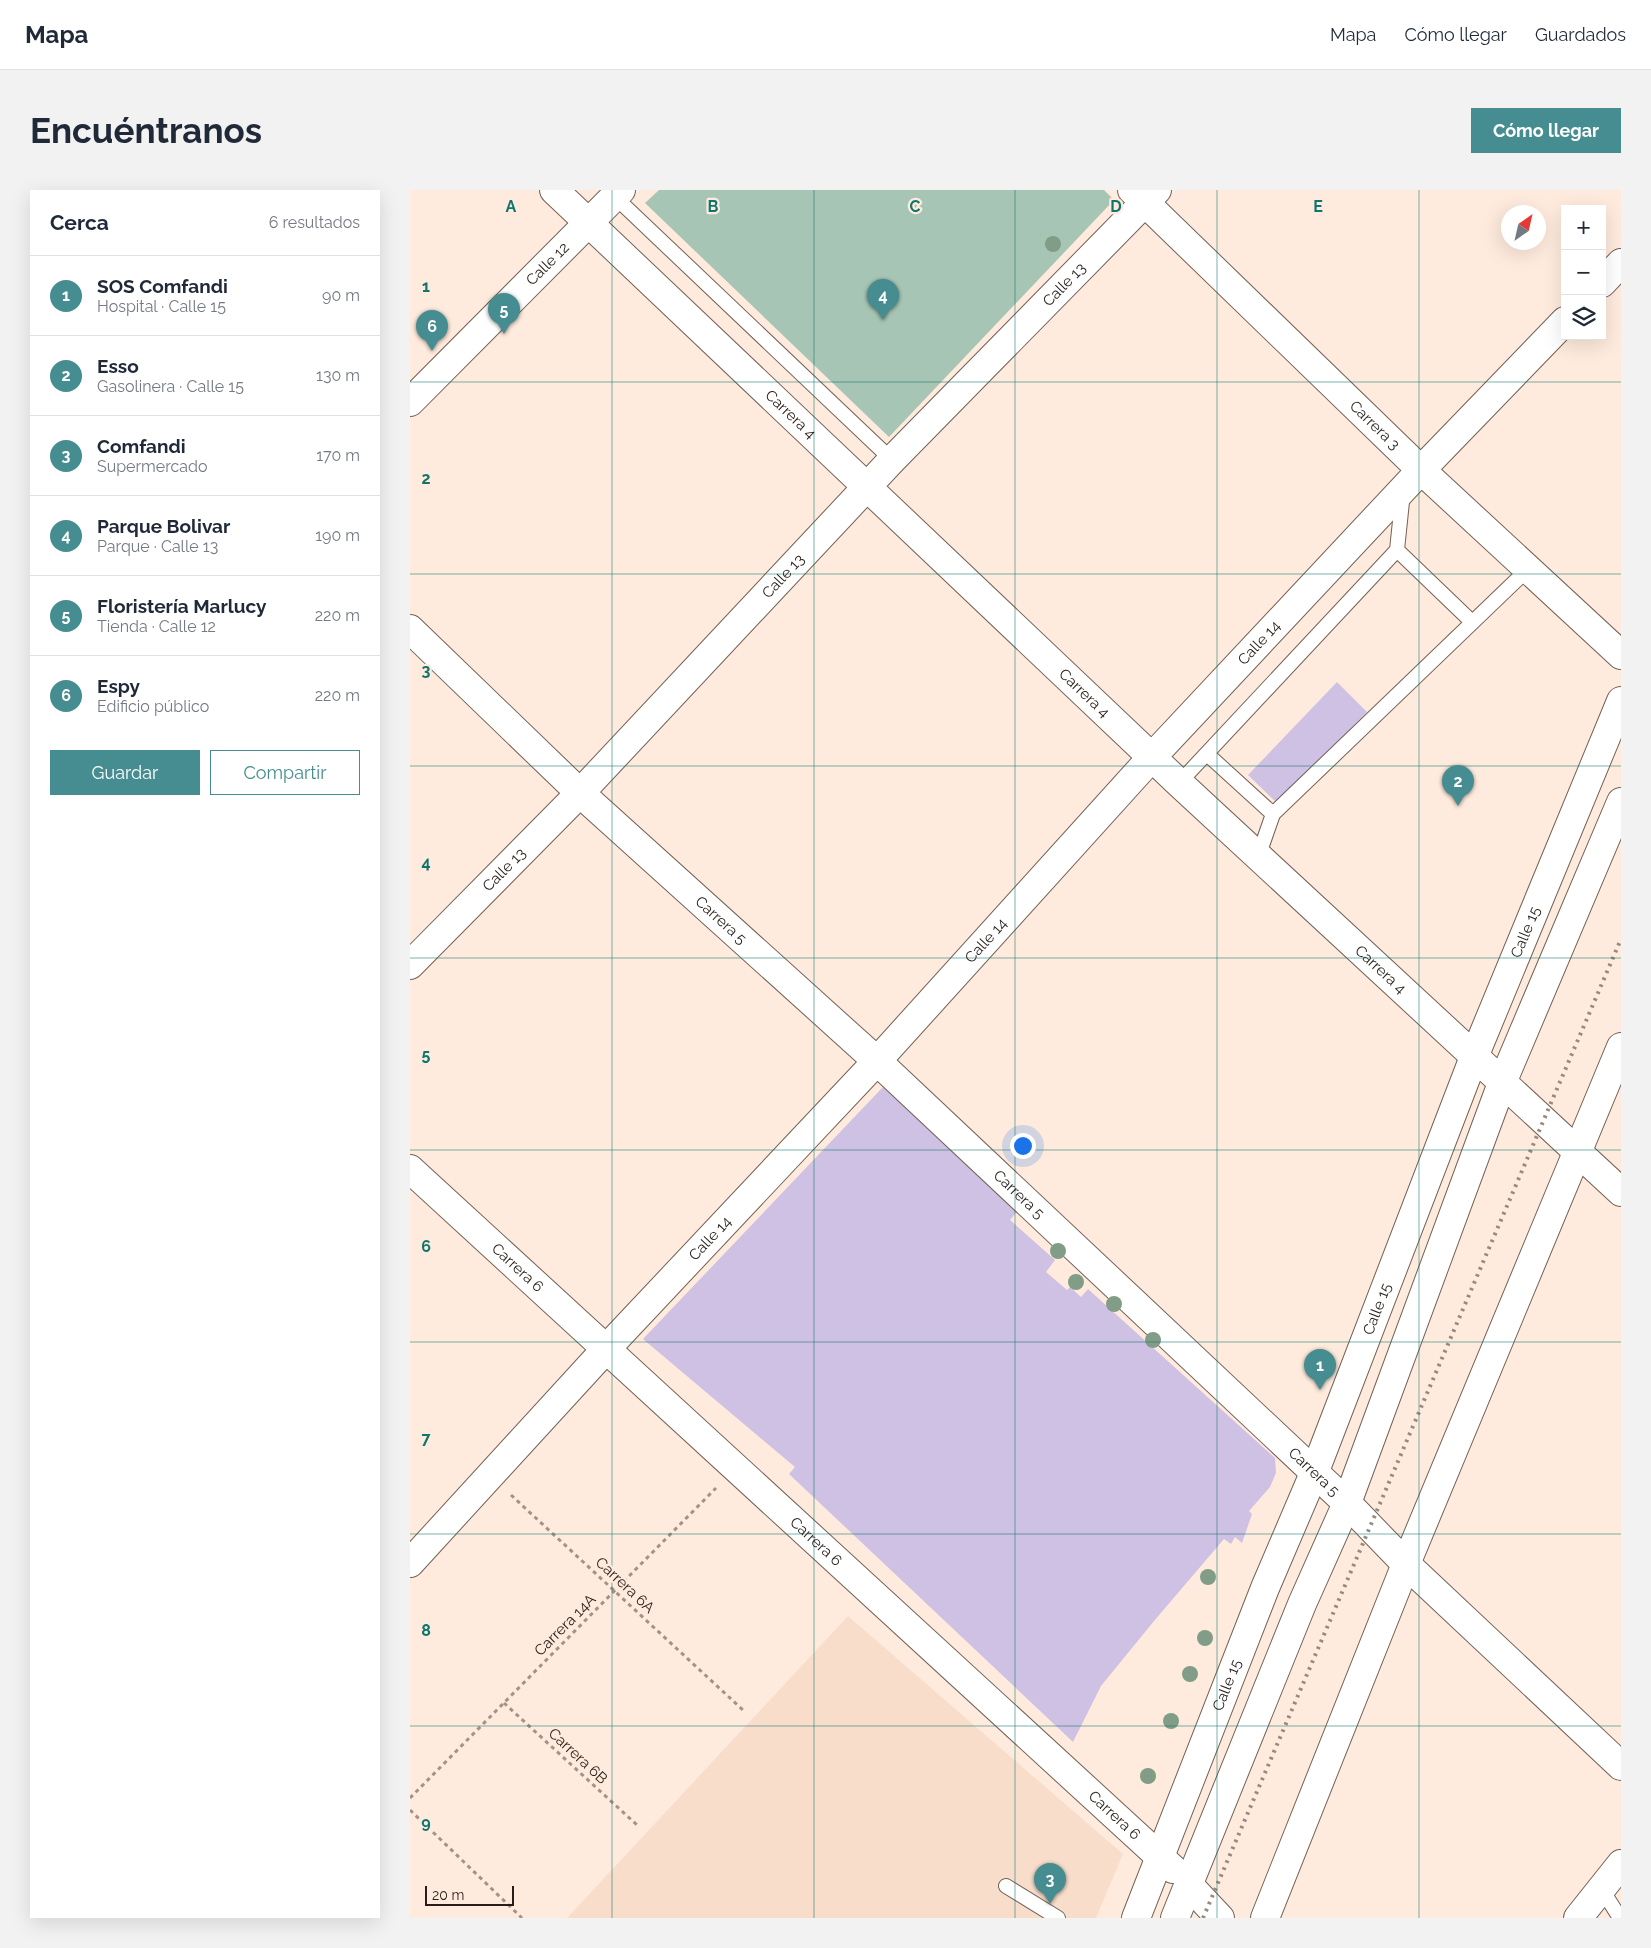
<!DOCTYPE html>
<html lang="es">
<head>
<meta charset="utf-8">
<style>
	body { margin:0; font-family:Raleway,sans-serif; background:#f2f2f3; color:#1f2937 }
	.controls { position:absolute; right:15px; top:15px; display:grid; overflow:hidden; border-radius:0px; box-shadow:0 5px 20px #0002 }
	.controls button { width:45px; height:45px; display:grid; place-items:center; padding:0; border:0; border-bottom:1px solid #e0e1e3; background:#fff; color:#1f2937; font:25px sans-serif }
	.compass { position:absolute; left:1091px; top:15px; width:45px; height:45px; border-radius:50%; background:#fff; box-shadow:0 5px 20px #0002; rotate:34deg }
	.scale { position:absolute; left:15px; bottom:12px; width:89px; box-sizing:border-box; padding-left:5px; border:2px solid #251e19; border-top:0; font-size:14px; line-height:18px; white-space:nowrap; color:#251e19; -webkit-text-stroke:4px #ffebdd; paint-order:stroke }
	.you { position:absolute; left:612px; top:955px; width:18px; height:18px; margin:-12px; border:4px solid #fff; border-radius:50%; background:#1a73e8; box-shadow:0 0 0 8px #1a73e833 }
	.badge { display:grid; place-items:center; width:32px; height:32px; border-radius:50%; background:#458d90; color:#fff; font-size:16px; font-weight:700 }
	.pin { position:absolute; translate:-50% -41px; filter:drop-shadow(0 1px 2px #0008) }
	.pin::after { content:''; position:absolute; top:26px; width:18px; height:15px; background:inherit; clip-path:polygon(0 0,100% 0,50% 100%) }
	.list { margin:0; padding:0; list-style:none }
	h2 { display:flex; justify-content:space-between; align-items:center; height:65px; margin:0; padding:0 20px; font-size:21px }
	h2 small { font-size:16px; font-weight:400; color:#747a83 }
	.list li { display:grid; grid-template-columns:32px 1fr auto; gap:15px; align-items:center; box-sizing:border-box; height:80px; padding:0 20px; border-top:1px solid #e0e1e3 }
	.list b { display:block; font-size:19px; white-space:nowrap }
	.list p { margin:0; font-size:16px; white-space:nowrap; color:#747a83 }
	.list em { font-size:16px; font-style:normal; color:#747a83 }
	.actions { display:flex; gap:10px; padding:15px 20px }
	.actions a { flex:1; padding:11px 0; border:1px solid #458d90; border-radius:0px; text-align:center; font-size:18px; color:#458d90 }
	.actions .main { background:#458d90; color:#fff }
	.icon { flex:none; width:28px; height:28px; fill:none; stroke:currentColor; stroke-width:2; stroke-linecap:round; stroke-linejoin:round }
	.map { position:relative; flex:none; width:1211px; height:1728px; overflow:hidden; border-radius:0px }
	header { display:flex; align-items:center; gap:30px; box-sizing:border-box; height:70px; padding:0 25px; background:#fff; border-bottom:1px solid #e0e1e3 }
	header strong { font-size:24px }
	nav { display:flex; gap:28px; margin-inline-start:auto; font-size:18px }
	.intro { display:flex; align-items:center; justify-content:space-between; box-sizing:border-box; height:120px; padding:0 30px }
	h1 { margin:0; font-size:35px }
	.button { padding:12px 22px; border-radius:0px; background:#458d90; color:#fff; font-size:18px; font-weight:700 }
	main { display:flex; gap:30px; padding:0 30px }
	aside { flex:1; background:#fff; border-radius:0px; box-shadow:0 5px 20px #0002 }
	.map>svg:first-child { display:block }
	.built { fill:#f8ddcb }
	.green { fill:#a7c5b5 }
	.building { fill:#cec1e3 }
	.lines { fill:none; stroke-linecap:round; stroke-linejoin:round }
	.lane-casing { stroke:#726155; stroke-width:16 }
	.street-casing { stroke:#726155; stroke-width:30 }
	.secondary-casing { stroke:#726155; stroke-width:30 }
	.primary-casing { stroke:#726155; stroke-width:30 }
	.path { stroke:#a19389; stroke-width:3; stroke-dasharray:4 4; stroke-linecap:butt }
	.lane { stroke:#fff; stroke-width:14 }
	.street { stroke:#fff; stroke-width:28 }
	.secondary { stroke:#fff; stroke-width:28 }
	.primary { stroke:#fff; stroke-width:28 }
	.rail { stroke:#96897f; stroke-width:4; stroke-dasharray:2.5 5; stroke-linecap:butt }
	.tree { fill:#819c87 }
	.grid { fill:none; stroke:#0f766e; stroke-width:1; stroke-opacity:0.55 }
	.labels { text-anchor:middle; stroke-width:4.5; stroke-linejoin:round; paint-order:stroke }
	.street-label { font-size:15px; fill:#251e19; stroke:#ffebdd }
	.grid-label { font-size:16px; text-anchor:middle; font-weight:bold; fill:#0f766e; stroke:#ffebdd; stroke-width:4.5; stroke-linejoin:round; paint-order:stroke }
</style>
</head>
<body>
<header>
<strong>Mapa</strong>
<nav><a>Mapa</a><a>Cómo llegar</a><a>Guardados</a></nav>
</header>
<div class="intro"><h1>Encuéntranos</h1><a class="button">Cómo llegar</a></div>
<main>
<aside>
<h2>Cerca<small>6 resultados</small></h2>
<ul class="list">
<li><span class="badge">1</span><div><b>SOS Comfandi</b><p>Hospital · Calle 15</p></div><em>90 m</em></li>
<li><span class="badge">2</span><div><b>Esso</b><p>Gasolinera · Calle 15</p></div><em>130 m</em></li>
<li><span class="badge">3</span><div><b>Comfandi</b><p>Supermercado</p></div><em>170 m</em></li>
<li><span class="badge">4</span><div><b>Parque Bolivar</b><p>Parque · Calle 13</p></div><em>190 m</em></li>
<li><span class="badge">5</span><div><b>Floristería Marlucy</b><p>Tienda · Calle 12</p></div><em>220 m</em></li>
<li><span class="badge">6</span><div><b>Espy</b><p>Edificio público</p></div><em>220 m</em></li>
</ul>
<div class="actions"><a class="main">Guardar</a><a>Compartir</a></div>
</aside>
<div class="map">
<svg width="1211" height="1728" viewBox="0 0 1211 1728">
	<rect width="100%" height="100%" fill="#ffebdd"/>
	<!-- built -->
	<path class="built" d="M438 1426 713 1664 686 1728H157Z"/>
	<!-- green -->
	<path class="green" d="M249 0H694L704 10 479 247 235 13Z"/>
	<!-- building -->
	<path class="building" d="M927 492 957 522 868 614 838 585Z
		M473 897 608 1020 600 1030 645 1070 636 1082 657 1100 660 1097 671 1107 678 1099 865 1268 866 1283 860 1297 839 1321 842 1324 832 1353 825 1347 821 1354 814 1349 744 1431 691 1496 663 1552 379 1284 385 1277 233 1149Z"/>
	<g class="lines">
		<defs>
			<path id="lane" d="M204 6 482 270
				M987 360 1062 432
				M797 564 863 624
				M769 593 987 360 993 302
				M848 667 863 624 1118 379
				M596 1696 648 1728
				M1191 1698 1210 1728"/>
			<g id="street">
				<path d="M1192 93 1211 73"/>
				<path id="s1" d="M0 212 211 0"/>
				<path id="s2" d="M0 775 170 603 482 270 747 0"/>
				<path d="M937 1313 996 1374 1211 1576"/>
				<path id="s3" d="M0 1373 196 1159 467 871 742 567 1011 280 1155 131"/>
				<path d="M779 1695 810 1728"/>
				<path d="M855 1728 996 1374 1211 857"/>
			</g>
			<g id="secondary">
				<path id="s4" d="M144 0 769 593 1211 1002"/>
				<path id="s5" d="M722 0 1011 280 1211 465"/>
				<path id="s6" d="M0 439 170 603 467 871 937 1313"/>
				<path id="s7" d="M0 979 763 1679"/>
				<path id="s8" d="M726 1728 855 1398 905 1281 1064 867 1211 511"/>
				<path d="M765 1728 892 1414 937 1313 1092 893 1211 612"/>
			</g>
			<path id="primary" d="M1168 1728 1211 1674"/>
		</defs>
		<!-- lane casing -->
		<use href="#lane" class="lane-casing"/>
		<!-- street casing -->
		<use href="#street" class="street-casing"/>
		<!-- secondary casing -->
		<use href="#secondary" class="secondary-casing"/>
		<!-- primary casing -->
		<use href="#primary" class="primary-casing"/>
		<!-- path -->
		<path class="path" d="M101 1305 334 1521
			M94 1513 227 1635
			M0 1608 306 1298
			M0 1620 112 1728"/>
		<!-- lane -->
		<use href="#lane" class="lane"/>
		<!-- street -->
		<use href="#street" class="street"/>
		<!-- secondary -->
		<use href="#secondary" class="secondary"/>
		<!-- primary -->
		<use href="#primary" class="primary"/>
		<!-- rail -->
		<path class="rail" d="M793 1728 1211 749"/>
	</g>
	<!-- trees -->
	<g class="tree">
		<circle cx="643" cy="54" r="8"/>
		<circle cx="648" cy="1061" r="8"/>
		<circle cx="666" cy="1092" r="8"/>
		<circle cx="704" cy="1114" r="8"/>
		<circle cx="743" cy="1150" r="8"/>
		<circle cx="798" cy="1387" r="8"/>
		<circle cx="795" cy="1448" r="8"/>
		<circle cx="780" cy="1484" r="8"/>
		<circle cx="761" cy="1531" r="8"/>
		<circle cx="738" cy="1586" r="8"/>
	</g>
	<!-- grid -->
	<path class="grid" d="M202 0V1728M404 0V1728M605 0V1728M807 0V1728M1009 0V1728M0 192H1211M0 384H1211M0 576H1211M0 768H1211M0 960H1211M0 1152H1211M0 1344H1211M0 1536H1211"/>
	<g class="labels">
		<!-- street labels -->
		<g class="street-label">
			<text dy="5" stroke="none"><textPath href="#s1" startOffset="195">Calle 12</textPath></text>
			<text dy="5" stroke="none"><textPath href="#s2" startOffset="944">Calle 13</textPath></text>
			<text dy="5" stroke="none"><textPath href="#s4" startOffset="326">Carrera 4</textPath></text>
			<text dy="5" stroke="none"><textPath href="#s5" startOffset="338">Carrera 3</textPath></text>
			<text dy="5" stroke="none"><textPath href="#s2" startOffset="539">Calle 13</textPath></text>
			<text dy="5" stroke="none"><textPath href="#s3" startOffset="1252">Calle 14</textPath></text>
			<text dy="5" stroke="none"><textPath href="#s4" startOffset="731">Carrera 4</textPath></text>
			<text dy="5" stroke="none"><textPath href="#s2" startOffset="134">Calle 13</textPath></text>
			<text dy="5" stroke="none"><textPath href="#s6" startOffset="426">Carrera 5</textPath></text>
			<text dy="5" stroke="none"><textPath href="#s8" startOffset="1060">Calle 15</textPath></text>
			<text dy="5" stroke="none"><textPath href="#s3" startOffset="848">Calle 14</textPath></text>
			<text dy="5" stroke="none"><textPath href="#s4" startOffset="1136">Carrera 4</textPath></text>
			<text dy="5" stroke="none"><textPath href="#s6" startOffset="831">Carrera 5</textPath></text>
			<text dy="5" stroke="none"><textPath href="#s3" startOffset="442">Calle 14</textPath></text>
			<text dy="5" stroke="none"><textPath href="#s7" startOffset="146">Carrera 6</textPath></text>
			<text dy="5" stroke="none"><textPath href="#s8" startOffset="655">Calle 15</textPath></text>
			<text dy="5" stroke="none"><textPath href="#s6" startOffset="1236">Carrera 5</textPath></text>
			<text dy="5" stroke="none"><textPath href="#s7" startOffset="551">Carrera 6</textPath></text>
			<text transform="translate(215 1395) rotate(43)" y="5">Carrera 6A</text>
			<text transform="translate(155 1435) rotate(-45)" y="5">Carrera 14A</text>
			<text dy="5" stroke="none"><textPath href="#s8" startOffset="250">Calle 15</textPath></text>
			<text transform="translate(168 1566) rotate(43)" y="5">Carrera 6B</text>
			<text dy="5" stroke="none"><textPath href="#s7" startOffset="956">Carrera 6</textPath></text>
		</g>
	</g>
	<g class="grid-label">
		<text x="101" y="22">A</text>
		<text x="303" y="22">B</text>
		<text x="505" y="22">C</text>
		<text x="706" y="22">D</text>
		<text x="908" y="22">E</text>
		<text x="16" y="102">1</text>
		<text x="16" y="294">2</text>
		<text x="16" y="486">3</text>
		<text x="16" y="678">4</text>
		<text x="16" y="870">5</text>
		<text x="16" y="1062">6</text>
		<text x="16" y="1254">7</text>
		<text x="16" y="1446">8</text>
		<text x="16" y="1638">9</text>
	</g>
</svg>
<div class="controls">
<button>+</button>
<button>−</button>
<button><svg class="icon" aria-label="layers" viewBox="0 0 24 24"><path d="M12 4l9 5-9 5-9-5zM3 14l9 5 9-5"/></svg></button>
</div>
<svg class="compass" viewBox="-18 -18 36 36"><path d="M0-13l5 13h-10z" fill="#e53935"/><path d="M0 13l5-13h-10z" fill="#747a83"/></svg>
<div class="scale">20 m</div>
<div class="you"></div>
<div class="pin badge" style="left:910px;top:1200px">1</div>
<div class="pin badge" style="left:1048px;top:616px">2</div>
<div class="pin badge" style="left:640px;top:1714px">3</div>
<div class="pin badge" style="left:473px;top:130px">4</div>
<div class="pin badge" style="left:94px;top:144px">5</div>
<div class="pin badge" style="left:22px;top:161px">6</div>
</div>
</main>
</body>
</html>
